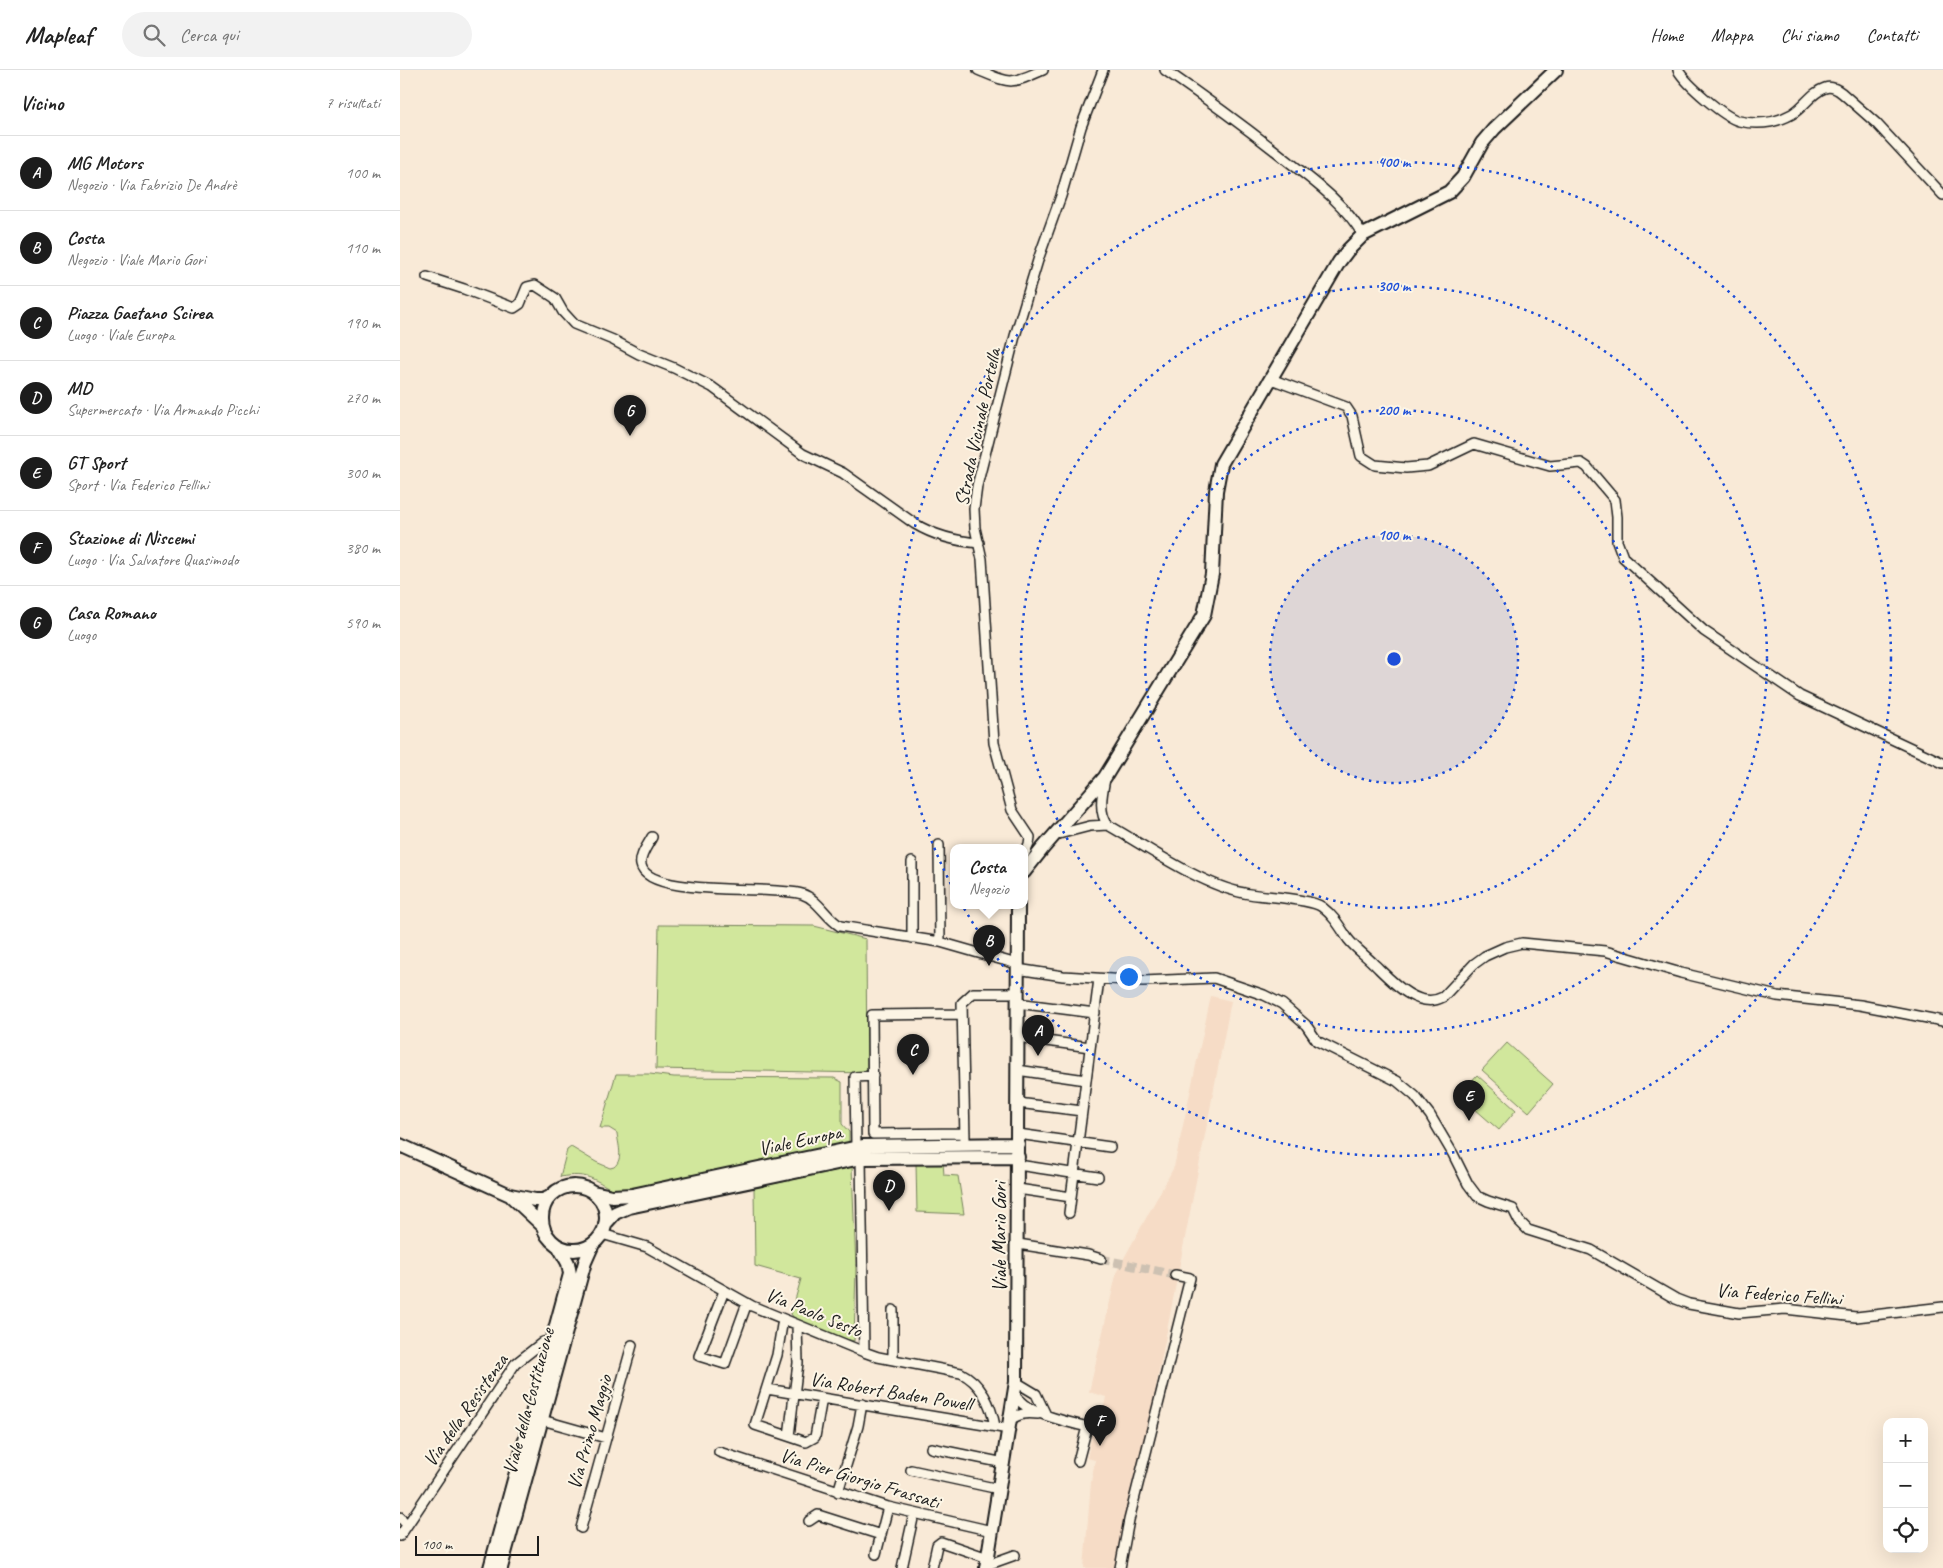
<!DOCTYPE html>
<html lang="it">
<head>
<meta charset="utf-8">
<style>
	body { margin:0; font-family:Caveat,sans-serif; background:#f2f2f2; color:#222 }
	.controls { position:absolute; right:15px; bottom:15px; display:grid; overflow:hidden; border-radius:10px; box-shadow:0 5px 20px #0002 }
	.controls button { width:45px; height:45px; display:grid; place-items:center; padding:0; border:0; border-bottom:1px solid #e0e0e0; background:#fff; color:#222; font:25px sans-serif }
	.scale { position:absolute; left:15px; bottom:12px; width:124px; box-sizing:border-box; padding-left:5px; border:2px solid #1c1c1c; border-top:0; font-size:14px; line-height:18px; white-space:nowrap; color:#1c1c1c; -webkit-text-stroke:4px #fcf5e5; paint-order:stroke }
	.you { position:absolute; left:728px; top:906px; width:18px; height:18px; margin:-12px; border:4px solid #fff; border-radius:50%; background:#1a73e8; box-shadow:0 0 0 8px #1a73e833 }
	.badge { display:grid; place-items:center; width:32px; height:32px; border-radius:50%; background:#1c1c1c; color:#fff; font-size:16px; font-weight:700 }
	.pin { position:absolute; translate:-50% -41px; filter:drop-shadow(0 1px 2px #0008) }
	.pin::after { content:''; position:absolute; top:26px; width:18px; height:15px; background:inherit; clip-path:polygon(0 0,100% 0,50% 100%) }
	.popup { position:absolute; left:550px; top:774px; width:78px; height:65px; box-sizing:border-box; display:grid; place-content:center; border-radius:10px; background:#fff; filter:drop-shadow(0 1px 4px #0005); font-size:16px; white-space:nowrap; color:#767676 }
	.popup b { font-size:19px; color:#222 }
	.popup::after { content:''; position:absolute; left:50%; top:100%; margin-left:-10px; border:10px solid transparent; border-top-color:#fff }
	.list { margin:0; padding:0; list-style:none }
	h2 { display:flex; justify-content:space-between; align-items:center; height:65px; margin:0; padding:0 20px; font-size:21px }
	h2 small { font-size:16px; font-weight:400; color:#767676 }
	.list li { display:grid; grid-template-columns:32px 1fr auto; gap:15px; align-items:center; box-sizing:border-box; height:75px; padding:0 20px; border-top:1px solid #e0e0e0 }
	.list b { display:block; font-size:19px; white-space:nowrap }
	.list p { margin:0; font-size:16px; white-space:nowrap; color:#767676 }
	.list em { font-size:16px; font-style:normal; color:#767676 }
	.icon { flex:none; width:28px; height:28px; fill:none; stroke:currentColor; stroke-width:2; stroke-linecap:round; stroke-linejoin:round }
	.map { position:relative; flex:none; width:1543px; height:1498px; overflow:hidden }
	header { display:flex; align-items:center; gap:30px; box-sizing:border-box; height:70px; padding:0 25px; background:#fff; border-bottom:1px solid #e0e0e0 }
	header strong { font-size:24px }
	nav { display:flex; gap:28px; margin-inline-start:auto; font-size:18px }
	.search { width:350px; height:45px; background:#f2f2f2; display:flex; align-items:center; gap:12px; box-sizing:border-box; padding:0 18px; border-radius:28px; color:#767676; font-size:19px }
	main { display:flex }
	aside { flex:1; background:#fff }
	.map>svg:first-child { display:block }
	.built { fill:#f6dcc6 }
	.green { fill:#d1e79c; stroke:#76825c }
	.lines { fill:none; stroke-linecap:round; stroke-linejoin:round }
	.street-tunnel { stroke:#cdc1b2; stroke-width:9; stroke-dasharray:9 4.5; stroke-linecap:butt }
	.street-casing { stroke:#1c1c1c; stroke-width:12 }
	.secondary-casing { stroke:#1c1c1c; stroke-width:16 }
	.street { stroke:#fcf5e5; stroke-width:9 }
	.secondary { stroke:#fcf5e5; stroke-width:12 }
	.ring { fill:none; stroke:#1d4ed8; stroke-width:2.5; stroke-dasharray:2.5 5 }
	.labels { text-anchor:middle; stroke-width:4; stroke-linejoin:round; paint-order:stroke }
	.street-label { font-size:20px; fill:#1c1c1c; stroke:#fcf5e5 }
	.centre { fill:#1d4ed8; stroke:#fcf5e5; stroke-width:2.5 }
	.ring-label { font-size:15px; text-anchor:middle; font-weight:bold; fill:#1d4ed8; stroke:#fcf5e5; stroke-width:4; stroke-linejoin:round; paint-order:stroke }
</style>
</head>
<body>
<header>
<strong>Mapleaf</strong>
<div class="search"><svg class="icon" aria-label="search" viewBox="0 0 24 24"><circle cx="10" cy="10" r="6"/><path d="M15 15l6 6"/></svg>Cerca qui</div>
<nav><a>Home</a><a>Mappa</a><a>Chi siamo</a><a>Contatti</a></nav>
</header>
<main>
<aside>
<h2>Vicino<small>7 risultati</small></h2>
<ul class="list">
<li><span class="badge">A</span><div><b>MG Motors</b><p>Negozio · Via Fabrizio De Andrè</p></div><em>100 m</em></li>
<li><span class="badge">B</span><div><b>Costa</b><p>Negozio · Viale Mario Gori</p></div><em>110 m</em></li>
<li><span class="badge">C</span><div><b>Piazza Gaetano Scirea</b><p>Luogo · Viale Europa</p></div><em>190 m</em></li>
<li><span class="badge">D</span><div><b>MD</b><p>Supermercato · Via Armando Picchi</p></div><em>270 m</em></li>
<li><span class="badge">E</span><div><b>GT Sport</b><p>Sport · Via Federico Fellini</p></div><em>300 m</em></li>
<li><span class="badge">F</span><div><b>Stazione di Niscemi</b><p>Luogo · Via Salvatore Quasimodo</p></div><em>380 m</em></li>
<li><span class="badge">G</span><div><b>Casa Romano</b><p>Luogo</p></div><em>590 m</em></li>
</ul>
</aside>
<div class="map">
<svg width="1543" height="1498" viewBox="0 0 1543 1498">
	<rect width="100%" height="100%" fill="#f9ead7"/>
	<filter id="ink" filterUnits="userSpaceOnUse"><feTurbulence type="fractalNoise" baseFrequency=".02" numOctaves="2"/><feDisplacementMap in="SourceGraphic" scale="10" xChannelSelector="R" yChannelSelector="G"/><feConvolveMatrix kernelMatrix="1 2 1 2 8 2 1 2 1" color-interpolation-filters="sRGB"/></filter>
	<g filter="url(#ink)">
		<!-- built -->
		<path class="built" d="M811 926 831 931 755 1322 715 1498H684L691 1412 695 1390 687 1388 692 1364H698L706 1327 689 1322 717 1201 774 1097Z"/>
		<!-- green -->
		<path class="green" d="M259 855 414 856 466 869 467 1003 256 999Z
			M1107 973 1153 1014 1129 1042 1082 1000Z
			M216 1004H250L274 1007 434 1008 442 1012V1054L449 1062V1072L224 1121C212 1122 206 1115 195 1110 184 1104 172 1105 160 1107L167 1080 171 1077 196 1092 210 1098 214 1097C224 1089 218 1074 217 1063L209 1058H200Z
			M1077 1005 1116 1040 1099 1060 1059 1025Z
			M516 1093H543L544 1105 558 1106 564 1144 517 1142Z
			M452 1097 456 1199 454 1271 441 1268 394 1248 391 1244 401 1209 355 1196 354 1118Z"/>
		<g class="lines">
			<!-- street-tunnel -->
			<path class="street-tunnel" d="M701 1189 775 1205"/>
			<defs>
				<path id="street" d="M578 0C612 14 609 15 643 0
					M765 0C807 29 848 59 888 91 916 113 944 133 963 165
					M1278 0C1286 14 1324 47 1339 51 1357 55 1376 53 1392 44 1403 38 1412 22 1425 18 1431 16 1437 19 1442 23L1476 53 1543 125
					M27 207 64 219 114 238 120 234 127 217 135 215 155 228 163 242 174 254 213 270 239 284 274 298 312 317 403 384 443 403 515 454C535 466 555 471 579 473
					M871 309 946 337 952 346 961 386 975 395 1006 398 1028 396 1074 374 1150 396 1181 393 1187 397 1215 430 1217 447V471L1223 487 1304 561 1400 626 1543 693
					M705 709C702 724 698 743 708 755 747 777 801 815 844 823 861 827 910 828 922 837 934 846 940 857 948 869 955 878 965 885 973 893 990 909 1017 941 1043 927L1074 894 1085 886 1105 877 1122 873 1205 881 1281 903 1377 926 1460 935 1543 951
					M655 765 690 756 708 755
					M252 767C248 775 239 786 241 795 247 828 374 815 402 824 418 829 426 848 440 856L540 872 617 894
					M539 775 540 872
					M624 785 629 774 630 767 612 740 594 673 582 489 575 458 574 439 577 416 615 266 639 187 661 126 681 57 703 0
					M512 792V868
					M617 899 663 906 743 911 814 908 864 925 882 934 906 955 917 971 997 1011 1015 1026 1030 1045 1053 1084 1068 1114 1077 1126 1088 1131 1113 1139 1119 1151 1128 1160 1191 1180 1276 1229 1289 1234 1339 1243 1385 1239 1456 1247 1543 1237
					M617 933 695 943
					M562 944 472 945 473 1064 565 1063
					M617 967 690 977
					M617 1000 686 1010
					M618 1033 682 1041
					M618 1064 710 1077
					M565 1069 562 933 573 923H617
					M456 1077 455 1007 473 1006
					M461 1088 464 1282
					M618 1095 698 1107
					M618 1119 671 1127
					M669 1143 699 909
					M202 1164 247 1177 352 1236 464 1282 478 1287 561 1303C581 1313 591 1335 595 1356
					M618 1174 688 1185 701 1189
					M324 1221 299 1286 325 1294 347 1233
					M383 1249 377 1285 355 1355 406 1372 415 1367 422 1328
					M493 1290V1240
					M616 1312 636 1324 646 1345
					M367 1319 609 1359
					M614 1324C625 1344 666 1351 687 1357L678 1391
					M142 1350 206 1368
					M610 1350C620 1343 626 1343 638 1344
					M389 1366 398 1293 397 1255
					M531 1378 604 1393
					M319 1382 488 1437 592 1461
					M511 1400 599 1419
					M438 1422 458 1356 462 1334
					M0 1447 7 1455
					M409 1451 418 1445 481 1465
					M181 1458 232 1275
					M0 1466 115 1294 143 1272 152 1270
					M476 1484 488 1437
					M587 1495 615 1485
					M502 1498 514 1444
					M532 1498 537 1475 541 1472 588 1488
					M720 1498 729 1450 790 1208 775 1205"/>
				<path id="secondary" d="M624 802 643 778 705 707 804 545 812 504 816 421 821 394 939 192 948 180 963 165 1049 122 1063 107 1082 73 1094 59 1156 0
					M0 1075 110 1125 135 1130H143L150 1127
					M142 1148a32 32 0 1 1 64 0a32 32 0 1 1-64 0Z
					M193 1122 212 1126 232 1125 463 1076 618 1074
					M112 1127 143 1156
					M205 1154 215 1143 229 1137 461 1088 618 1087
					M90 1498 170 1204 168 1193 159 1177
					M101 1498 185 1192 193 1174
					M586 1498 616 1312 618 835"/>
			</defs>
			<!-- street casing -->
			<use href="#street" class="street-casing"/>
			<!-- secondary casing -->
			<use href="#secondary" class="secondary-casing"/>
			<!-- street -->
			<use href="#street" class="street"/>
			<!-- secondary -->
			<use href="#secondary" class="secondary"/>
		</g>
	</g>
	<!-- distance rings -->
	<circle cx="994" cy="589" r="124" fill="#1d4ed8" fill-opacity=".12"/>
	<g class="ring">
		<circle cx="994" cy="589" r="124"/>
		<circle cx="994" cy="589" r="249"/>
		<circle cx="994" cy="589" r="373"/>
		<circle cx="994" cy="589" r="497"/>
	</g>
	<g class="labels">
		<!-- street labels -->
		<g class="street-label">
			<text transform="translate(577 357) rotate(-78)" y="7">Strada Vicinale Portella</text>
			<text transform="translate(400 1070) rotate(-12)" y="7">Viale Europa</text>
			<text transform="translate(599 1167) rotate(-90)" y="7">Viale Mario Gori</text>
			<text transform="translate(1379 1224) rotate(4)" y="7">Via Federico Fellini</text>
			<text transform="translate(414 1242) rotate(22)" y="7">Via Paolo Sesto</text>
			<text transform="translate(491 1321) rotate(9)" y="7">Via Robert Baden Powell</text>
			<text transform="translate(128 1331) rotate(-75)" y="7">Viale della Costituzione</text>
			<text transform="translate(65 1340) rotate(-55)" y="7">Via della Resistenza</text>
			<text transform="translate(189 1362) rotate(-74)" y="7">Via Primo Maggio</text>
			<text transform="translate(460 1408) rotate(17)" y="7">Via Pier Giorgio Frassati</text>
		</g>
	</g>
	<circle cx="994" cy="589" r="8" class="centre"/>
	<g class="ring-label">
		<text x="994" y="97">400 m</text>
		<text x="994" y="221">300 m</text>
		<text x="994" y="345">200 m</text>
		<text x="994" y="470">100 m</text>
	</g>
</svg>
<div class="controls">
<button>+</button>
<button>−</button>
<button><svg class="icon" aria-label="locate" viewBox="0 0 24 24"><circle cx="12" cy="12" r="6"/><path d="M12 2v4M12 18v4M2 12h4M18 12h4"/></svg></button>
</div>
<div class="scale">100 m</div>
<div class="you"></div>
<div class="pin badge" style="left:638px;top:986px">A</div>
<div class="pin badge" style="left:589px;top:896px">B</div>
<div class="popup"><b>Costa</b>Negozio</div>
<div class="pin badge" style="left:513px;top:1005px">C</div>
<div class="pin badge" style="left:489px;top:1141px">D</div>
<div class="pin badge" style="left:1069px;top:1051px">E</div>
<div class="pin badge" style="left:700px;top:1376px">F</div>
<div class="pin badge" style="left:230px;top:366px">G</div>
</div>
</main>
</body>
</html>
